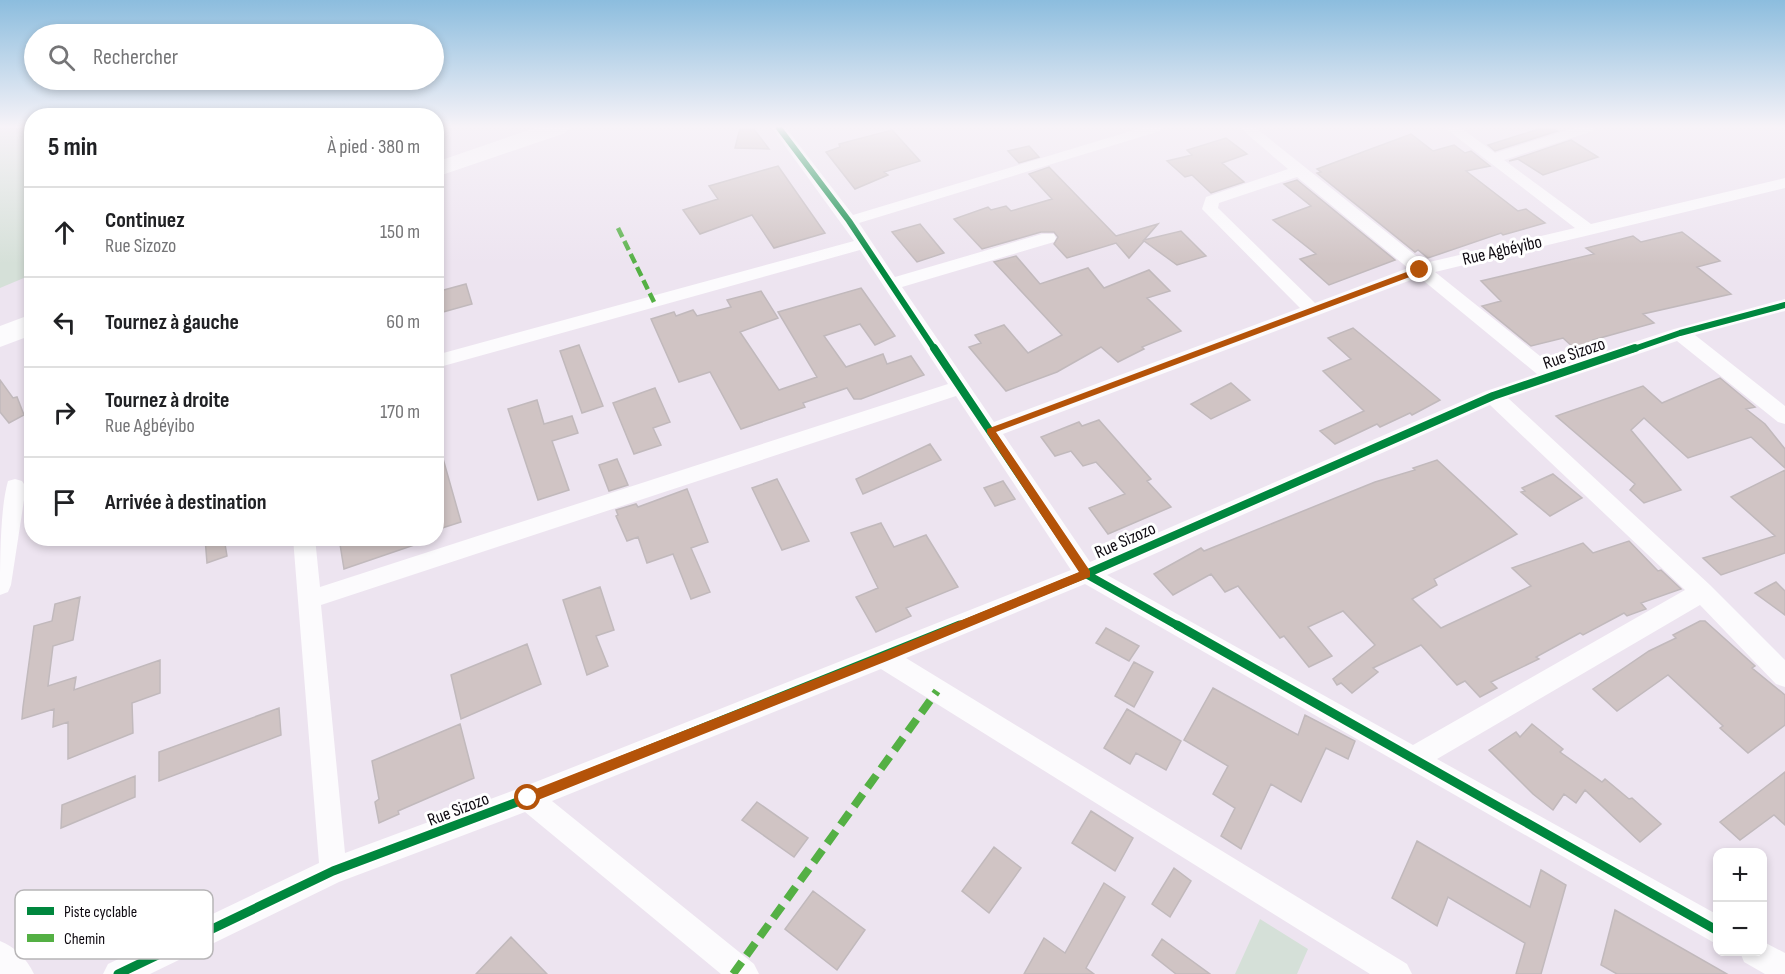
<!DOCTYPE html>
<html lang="fr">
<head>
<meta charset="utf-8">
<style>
	body { margin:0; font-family:"Sofia Sans Condensed",sans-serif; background:#f2f2f2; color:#202124 }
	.controls { position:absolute; right:18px; bottom:18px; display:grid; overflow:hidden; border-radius:12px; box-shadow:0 3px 9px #0003 }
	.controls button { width:54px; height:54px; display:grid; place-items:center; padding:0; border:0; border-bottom:2px solid #e0e0e0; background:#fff; color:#202124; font:30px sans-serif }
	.stop { position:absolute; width:18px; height:18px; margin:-14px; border:4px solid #b45309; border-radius:50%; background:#fff }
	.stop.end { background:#b45309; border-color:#fff; box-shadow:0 2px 6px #0008 }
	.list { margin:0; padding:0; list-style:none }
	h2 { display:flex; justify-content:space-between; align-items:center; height:78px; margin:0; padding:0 24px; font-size:26px }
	h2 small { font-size:20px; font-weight:400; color:#757577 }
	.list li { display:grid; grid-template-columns:39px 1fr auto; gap:18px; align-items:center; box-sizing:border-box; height:90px; padding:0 24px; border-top:2px solid #e0e0e0 }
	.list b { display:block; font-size:22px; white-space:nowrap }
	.list p { margin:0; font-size:20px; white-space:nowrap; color:#757577 }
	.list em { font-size:20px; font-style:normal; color:#757577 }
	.icon { flex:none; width:33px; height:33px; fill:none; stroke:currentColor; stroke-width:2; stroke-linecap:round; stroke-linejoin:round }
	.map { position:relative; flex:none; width:1785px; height:974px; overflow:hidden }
	.search { position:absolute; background:#fff; box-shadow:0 3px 9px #0003; left:24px; top:24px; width:420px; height:66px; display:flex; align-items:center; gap:15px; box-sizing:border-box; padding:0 21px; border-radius:33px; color:#757577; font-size:22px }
	.panel { position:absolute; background:#fff; box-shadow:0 3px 9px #0003; left:24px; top:108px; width:420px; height:438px; border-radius:24px }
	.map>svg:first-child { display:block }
	.green { fill:#d5e0d8 }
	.building { fill:#d0c4c4; stroke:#c1b9bc; stroke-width:1.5 }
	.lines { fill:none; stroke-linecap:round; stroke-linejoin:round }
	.street { fill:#fcfbfd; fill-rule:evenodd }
	.primary { fill:#fcfbfd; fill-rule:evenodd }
	.quiet-far1 { stroke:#54b044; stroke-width:4.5; stroke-dasharray:10 4.5; stroke-linecap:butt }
	.quiet { stroke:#54b044; stroke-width:8; stroke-dasharray:15 8; stroke-linecap:butt }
	.cycleway-far2-casing { stroke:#fff; stroke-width:9 }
	.cycleway-far1-casing { stroke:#fff; stroke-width:11 }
	.cycleway-casing { stroke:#fff; stroke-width:13 }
	.cycleway-far2 { stroke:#00873e; stroke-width:6 }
	.cycleway-far1 { stroke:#00873e; stroke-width:8 }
	.cycleway { stroke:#00873e; stroke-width:9 }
	.route { fill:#b45309 }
	.labels { text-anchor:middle; stroke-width:6; stroke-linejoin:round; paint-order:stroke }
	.street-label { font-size:18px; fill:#0e0910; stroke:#fff }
	.key { fill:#fff; stroke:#b7b5b7; stroke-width:1.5 }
	.key-label { font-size:16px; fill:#0e0910 }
</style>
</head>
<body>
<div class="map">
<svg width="1785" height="974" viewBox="0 0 1785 974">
	<rect width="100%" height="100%" fill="#ede4f0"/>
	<!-- green -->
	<path class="green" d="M0 128H32L31 275 0 288Z
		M1260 919 1308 949 1297 974H1235Z"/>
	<!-- building -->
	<path class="building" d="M740 128H753L769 149 735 148Z
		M1542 128H1551L1557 131 1495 151 1488 145Z
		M892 130 920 161 884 172 888 175 855 189 826 152 840 147 839 144Z
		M1411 134 1433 151 1454 145 1465 153 1471 151 1490 166 1466 171 1518 211 1526 209 1545 223 1503 235 1501 233 1428 258 1418 250 1415 252 1317 173 1321 172 1317 169Z
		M1226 138 1247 154 1222 163 1244 182 1211 193 1192 175 1185 177 1167 161 1192 155 1187 150Z
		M1571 140 1598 157 1543 175 1518 159 1509 161Z
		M1029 146 1039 157 1019 163 1008 151Z
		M778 166 825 233 774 248 752 215 700 234 683 210 718 199 709 186Z
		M1049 167 1116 236 1158 224 1144 240 1181 231 1206 256 1177 265 1144 241 1129 258 1116 243 1067 258 1054 244 1058 237 1054 232H1041L982 249 954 219 988 207 991 210 1006 206 1011 211 1052 199 1029 174Z
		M1297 180 1395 260 1329 285 1300 259 1316 254 1273 220 1311 206 1284 184Z
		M920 224 944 253 917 262 892 232Z
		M1682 232 1720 261 1697 267 1731 294 1643 314 1654 323 1593 340 1596 343 1575 349 1563 338 1531 346 1482 306 1501 301 1481 281 1594 254 1586 248 1633 236 1641 242Z
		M1016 256 1040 284 1088 268 1104 288 1149 270 1170 291 1147 298 1181 331 1142 347 1144 349 1118 362 1101 347 1057 372 1006 391 969 347 981 343 975 335 1004 325 1028 353 1062 335 994 262Z
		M466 284 472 304 436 314V292Z
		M861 288 895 336 875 345 860 324 824 336 846 367 883 354 887 364 911 356 924 375 861 399H854L847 388 803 403 805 407 741 429 710 372 679 382 651 319 674 312 676 316 693 310 697 316 731 307 727 300 761 291 778 318 740 332 779 390 817 377 778 312Z
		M1353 328 1440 400 1412 415 1410 413 1380 427 1377 424 1335 444 1320 431 1364 411 1323 371 1351 359 1328 338Z
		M579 345 603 406 582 413 560 351Z
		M1720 378 1755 407 1746 409 1765 424 1785 449V468L1751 437 1688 458 1644 418 1631 430 1681 490 1644 503 1630 490 1635 484 1556 416 1643 386 1662 403Z
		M0 380 13 398 17 397 24 415 9 423 0 412Z
		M1231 383 1250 400 1211 419 1191 404Z
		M655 388 670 422 653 428 661 445 634 454 613 403Z
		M537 400 544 424 572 416 578 433 552 441 569 490 538 500 508 409Z
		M1099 420 1151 479 1147 481 1171 507 1108 534 1089 508 1125 494 1096 462 1083 466 1071 451 1055 456 1041 437 1079 422 1082 426Z
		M930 444 941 460 863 494 856 479Z
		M442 455 461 522 439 529 436 517V456Z
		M617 459 628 485 609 491 599 465Z
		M1437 460 1517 534 1434 579 1437 585 1412 599 1441 628 1531 586 1512 568 1583 543 1593 553 1629 541 1658 571 1661 570 1681 589 1641 603 1646 609 1627 616 1624 613 1583 635 1580 633 1536 657 1539 659 1491 682 1497 688 1480 697 1465 681 1457 685 1421 645 1373 668 1378 672 1352 693 1341 683 1337 685 1333 679 1375 645 1343 611 1308 627 1332 656 1309 667 1284 636 1280 638 1238 586 1225 592 1211 574 1173 595 1154 574 1201 548 1204 551 1375 482 1415 470 1413 468Z
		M1785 470V553L1721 575 1703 558 1775 536 1731 497Z
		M1553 474 1582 498 1550 516 1521 492 1525 491 1522 488Z
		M777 479 809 541 782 550 752 488Z
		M1003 481 1015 499 995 506 984 488Z
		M687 489 708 542 691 548 710 592 691 599 673 554 647 563 638 537 627 541 616 516 618 515 616 510 636 504 638 507Z
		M881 523 894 547 926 535 958 587 906 608 911 616 876 632 856 597 878 588 851 533Z
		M205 538H224L227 556 207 563Z
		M339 538H422L423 542 344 569Z
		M1776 582 1785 591V615L1755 593Z
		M600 587 614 630 596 636 608 666 587 675 563 600Z
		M80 597 73 640 53 646 48 686 76 677 74 690 160 660V693L132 703 133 733 68 759V722L53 727 54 709 22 719 23 707 34 626 52 621 55 604Z
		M1700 621H1705L1755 666 1752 668 1785 695V725L1748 753 1720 728 1723 726 1668 675 1617 711 1593 689 1649 651 1676 638 1673 635Z
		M1106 628 1139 646 1129 661 1096 643Z
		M527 644 541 684 461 719 451 675Z
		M1134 662 1153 672 1134 707 1115 696Z
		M1213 688 1298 735 1305 715 1355 741 1348 759 1326 748 1301 802 1271 784 1241 849 1221 836 1235 808 1213 794 1228 766 1184 740Z
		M279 708 281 735 159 781V752Z
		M1127 709 1181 741 1166 770 1136 753 1130 764 1104 748Z
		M460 724 474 778 398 811 399 814 379 823 375 802 379 799 372 761Z
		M1532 724 1563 749 1560 752 1602 782 1605 779 1629 799 1632 798 1661 824 1640 842 1585 790 1576 803 1564 794 1553 810 1533 794 1489 750 1516 732 1520 737Z
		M1785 772V825L1774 815 1740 840 1720 822Z
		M135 776V797L61 828 62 805Z
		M757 802 808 838 794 857 742 820Z
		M1091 811 1133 838 1115 871 1072 843Z
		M1417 841 1530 907 1541 870 1566 885 1541 974H1516L1525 943 1448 897 1437 926 1392 898Z
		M994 847 1021 868 989 913 962 891Z
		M1174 868 1191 881 1170 917 1152 904Z
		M1104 883 1125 897 1086 968 1094 974H1024L1044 938 1065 953Z
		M813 891 865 930 837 970 785 929Z
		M1615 910 1727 974H1617L1601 965Z
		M511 937 547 974H476Z
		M1162 939 1210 974H1176L1152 955Z"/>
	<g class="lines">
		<!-- street -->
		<path class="street" d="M772 128H786L853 215 1141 128H1162L1160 131 859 223 895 277 1042 234H1054L1056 238 1054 242 902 287 994 422 1300 308 1202 209 1206 197 1288 169 1240 128H1256L1425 263 1575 228 1445 128H1461L1495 153 1574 128H1595L1593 131 1504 160 1591 224 1785 178V188L1435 272 1555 368 1674 329 1785 299V311L1695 335 1785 406V424L1778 422 1677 341 1508 398 1710 585 1785 660V687L1776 684 1700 605 1437 759 1718 915V945L1085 584 906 658 1407 964 1412 974H1370L881 669 552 801 754 964 759 974H721L525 812 339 882 150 974H103L108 964 319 863 293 538H315L320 587 948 384 860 250 436 368V355L854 241ZM1297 177 1408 268 1315 303 1218 208 1219 203ZM1419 277 1537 374 1486 391 1090 562 1003 434ZM956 396 1071 570 528 785 345 853 321 605ZM1490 405 1685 590 1413 745 1107 575Z
			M15 479 22 481 26 487 11 585 8 592 0 595C0 563 0 508 8 481Z
			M0 941C15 947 27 959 34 974H0Z
			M1762 941 1785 953V974H1765L1744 962 1740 952H1762Z"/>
		<!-- primary -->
		<path class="primary" d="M535 128H569L565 133 436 177V162Z
			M32 314V335L0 347V326Z"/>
		<!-- quiet-far1 -->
		<path class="quiet-far1" d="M618 228 654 302"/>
		<!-- quiet -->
		<path class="quiet" d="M733 974 937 691"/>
		<defs>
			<path id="cycleway-far2" d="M779 128 849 221 935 350
				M1631 350 1680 333 1785 305"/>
			<path id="cycleway-far1" d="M934 348 1086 574 1180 627
				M956 627 1086 574 1493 396 1635 348"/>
			<path id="cycleway" d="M1177 625 1718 931
				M118 974 333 871 528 798 960 625"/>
		</defs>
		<!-- cycleway-far2 casing -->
		<use href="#cycleway-far2" class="cycleway-far2-casing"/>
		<!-- cycleway-far1 casing -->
		<use href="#cycleway-far1" class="cycleway-far1-casing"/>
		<!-- cycleway casing -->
		<use href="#cycleway" class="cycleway-casing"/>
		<!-- cycleway-far2 -->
		<use href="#cycleway-far2" class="cycleway-far2"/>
		<!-- cycleway-far1 -->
		<use href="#cycleway-far1" class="cycleway-far1"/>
		<!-- cycleway -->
		<use href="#cycleway" class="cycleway"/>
	</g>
	<!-- sky -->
	<linearGradient id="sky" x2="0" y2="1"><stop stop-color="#8cbdde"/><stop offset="0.48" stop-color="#f7f3f8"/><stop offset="1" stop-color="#f7f3f8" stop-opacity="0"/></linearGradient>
	<rect width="1785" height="264" fill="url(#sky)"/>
	<!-- route -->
	<path class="route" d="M1420 267 1423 268V272L996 432 1090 571V577L887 661 528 804 523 803V794L879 654 1079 572 987 433V429Z"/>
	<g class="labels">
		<!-- street labels -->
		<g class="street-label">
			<text transform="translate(1502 250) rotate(-13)" y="6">Rue Agbéyibo</text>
			<text transform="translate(1574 353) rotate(-19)" y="6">Rue Sizozo</text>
			<text transform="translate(1125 540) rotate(-24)" y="6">Rue Sizozo</text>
			<text transform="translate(458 809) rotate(-21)" y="6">Rue Sizozo</text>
		</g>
	</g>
	<!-- legend -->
	<rect x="15" y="890" width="198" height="69" rx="9" class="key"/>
	<rect x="27" y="907" width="27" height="8" fill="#00873e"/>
	<rect x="27" y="934" width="27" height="8" fill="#54b044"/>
	<g class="key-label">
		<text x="64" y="917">Piste cyclable</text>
		<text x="64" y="944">Chemin</text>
	</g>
</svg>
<div class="controls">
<button>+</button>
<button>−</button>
</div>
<div class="stop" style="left:528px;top:798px"></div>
<div class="stop end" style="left:1420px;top:270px"></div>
<div class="search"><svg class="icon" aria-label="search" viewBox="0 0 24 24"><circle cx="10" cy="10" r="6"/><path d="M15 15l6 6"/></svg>Rechercher</div>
<section class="panel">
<h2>5 min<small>À pied · 380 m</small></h2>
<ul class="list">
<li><svg class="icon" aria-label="ahead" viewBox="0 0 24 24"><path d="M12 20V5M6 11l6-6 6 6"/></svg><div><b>Continuez</b><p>Rue Sizozo</p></div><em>150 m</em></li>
<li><svg class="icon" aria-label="left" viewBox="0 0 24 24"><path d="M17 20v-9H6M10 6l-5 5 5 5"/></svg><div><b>Tournez à gauche</b></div><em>60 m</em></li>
<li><svg class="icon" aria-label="right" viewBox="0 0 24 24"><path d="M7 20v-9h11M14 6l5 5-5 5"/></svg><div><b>Tournez à droite</b><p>Rue Agbéyibo</p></div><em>170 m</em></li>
<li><svg class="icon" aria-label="arrive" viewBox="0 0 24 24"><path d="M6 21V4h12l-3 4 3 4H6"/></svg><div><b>Arrivée à destination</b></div></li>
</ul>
</section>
</div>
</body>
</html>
